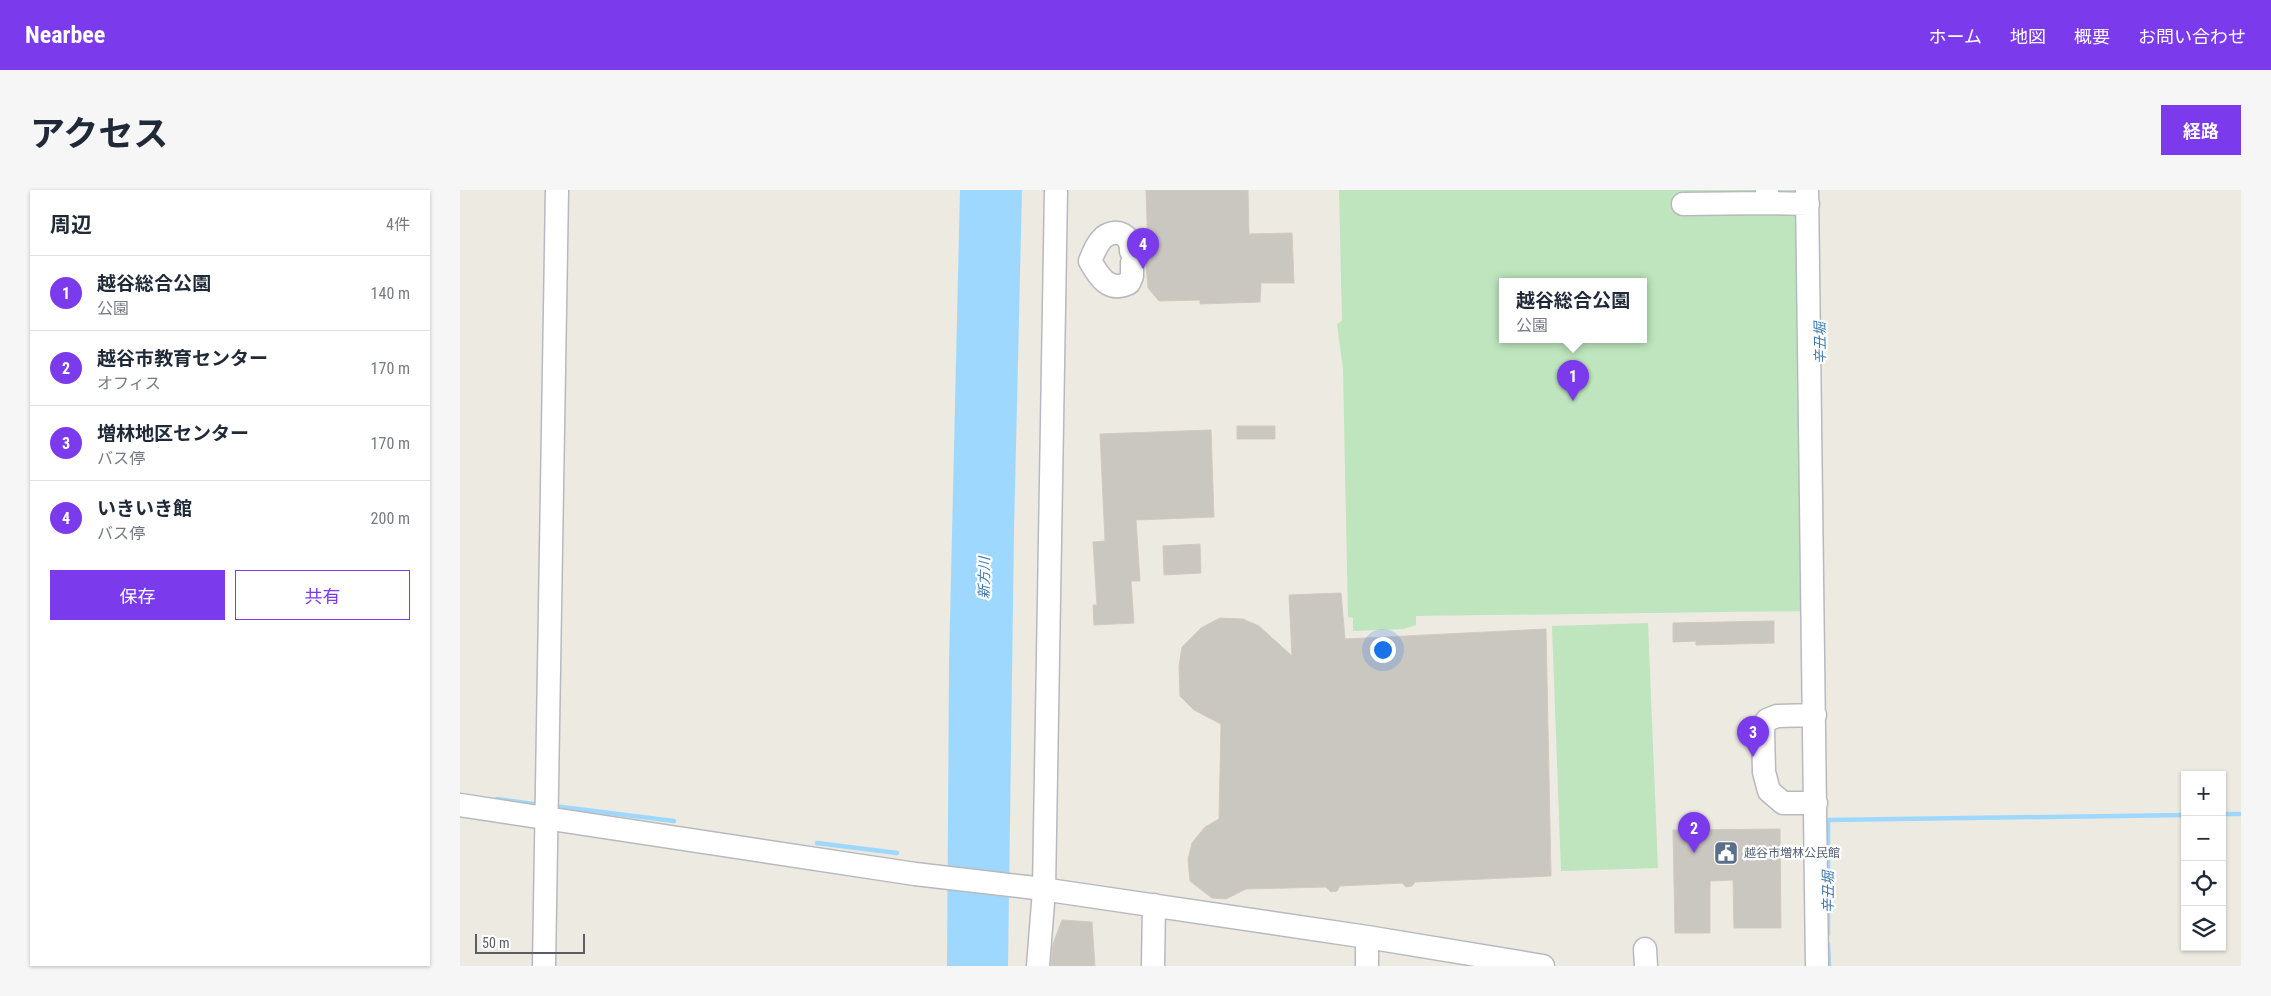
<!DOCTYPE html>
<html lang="ja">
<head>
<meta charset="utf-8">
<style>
	body { margin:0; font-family:"Roboto Condensed","Noto Sans JP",sans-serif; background:#f6f6f7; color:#1f2937 }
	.controls { position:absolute; right:15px; bottom:15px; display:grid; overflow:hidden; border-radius:0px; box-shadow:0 1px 4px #0004 }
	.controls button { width:45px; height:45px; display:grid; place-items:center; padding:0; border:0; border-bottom:1px solid #e0e1e3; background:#fff; color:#1f2937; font:25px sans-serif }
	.scale { position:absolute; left:15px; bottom:12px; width:110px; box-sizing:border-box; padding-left:5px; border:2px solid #5a5e62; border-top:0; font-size:14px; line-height:18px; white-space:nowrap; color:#5a5e62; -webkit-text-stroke:4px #fff; paint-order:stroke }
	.you { position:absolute; left:922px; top:459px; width:18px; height:18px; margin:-12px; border:4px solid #fff; border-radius:50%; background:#1a73e8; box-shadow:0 0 0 8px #1a73e833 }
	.badge { display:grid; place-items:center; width:32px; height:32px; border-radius:50%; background:#7c3aed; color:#fff; font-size:16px; font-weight:700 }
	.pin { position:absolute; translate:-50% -41px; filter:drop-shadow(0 1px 2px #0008) }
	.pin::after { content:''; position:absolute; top:26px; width:18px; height:15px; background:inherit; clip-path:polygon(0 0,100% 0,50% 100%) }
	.popup { position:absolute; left:1039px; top:88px; width:148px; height:65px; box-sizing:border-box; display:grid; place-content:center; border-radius:0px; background:#fff; filter:drop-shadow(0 1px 4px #0005); font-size:16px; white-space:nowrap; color:#747a83 }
	.popup b { font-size:19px; color:#1f2937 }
	.popup::after { content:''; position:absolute; left:50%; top:100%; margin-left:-10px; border:10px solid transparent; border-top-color:#fff }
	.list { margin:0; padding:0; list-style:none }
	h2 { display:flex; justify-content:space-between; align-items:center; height:65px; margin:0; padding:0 20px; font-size:21px }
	h2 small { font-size:16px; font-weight:400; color:#747a83 }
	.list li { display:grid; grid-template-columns:32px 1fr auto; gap:15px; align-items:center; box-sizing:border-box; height:75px; padding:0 20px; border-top:1px solid #e0e1e3 }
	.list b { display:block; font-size:19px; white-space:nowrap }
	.list p { margin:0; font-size:16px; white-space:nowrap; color:#747a83 }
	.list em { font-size:16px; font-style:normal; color:#747a83 }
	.actions { display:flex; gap:10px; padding:15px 20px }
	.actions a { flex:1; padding:11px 0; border:1px solid #7c3aed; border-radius:0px; text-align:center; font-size:18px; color:#7c3aed }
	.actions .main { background:#7c3aed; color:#fff }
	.icon { flex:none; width:28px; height:28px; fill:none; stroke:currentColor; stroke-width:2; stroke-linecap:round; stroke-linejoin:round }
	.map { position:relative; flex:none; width:1781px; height:776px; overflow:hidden; border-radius:0px }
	header { display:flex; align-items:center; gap:30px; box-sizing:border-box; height:70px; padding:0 25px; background:#7c3aed; color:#fff }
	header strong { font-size:24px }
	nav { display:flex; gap:28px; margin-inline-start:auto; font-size:18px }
	.intro { display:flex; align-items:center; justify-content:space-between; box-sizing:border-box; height:120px; padding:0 30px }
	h1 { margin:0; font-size:35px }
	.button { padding:12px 22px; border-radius:0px; background:#7c3aed; color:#fff; font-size:18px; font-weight:700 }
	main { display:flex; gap:30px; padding:0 30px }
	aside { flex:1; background:#fff; border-radius:0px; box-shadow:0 1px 4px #0004 }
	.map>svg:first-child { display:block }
	.green { fill:#bee5bd; fill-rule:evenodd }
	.water { fill:#9fd8ff }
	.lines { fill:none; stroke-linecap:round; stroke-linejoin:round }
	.stream { stroke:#9fd8ff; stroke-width:4.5 }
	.building { fill:#cac6c0; stroke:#d1cbbf }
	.minor-casing { stroke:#b7b9be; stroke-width:25 }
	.minor { stroke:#fff; stroke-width:22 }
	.labels { text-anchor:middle; stroke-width:4.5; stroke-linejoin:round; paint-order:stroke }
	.service-label { font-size:12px; fill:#4e5e75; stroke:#fff; text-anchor:start }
	.water-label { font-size:14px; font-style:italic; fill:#3d78b0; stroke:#fff }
</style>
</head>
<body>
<header>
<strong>Nearbee</strong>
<nav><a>ホーム</a><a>地図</a><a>概要</a><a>お問い合わせ</a></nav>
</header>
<div class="intro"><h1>アクセス</h1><a class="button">経路</a></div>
<main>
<aside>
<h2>周辺<small>4件</small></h2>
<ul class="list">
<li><span class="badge">1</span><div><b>越谷総合公園</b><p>公園</p></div><em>140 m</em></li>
<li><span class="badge">2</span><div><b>越谷市教育センター</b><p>オフィス</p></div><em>170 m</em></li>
<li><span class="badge">3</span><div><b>増林地区センター</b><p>バス停</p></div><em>170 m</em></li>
<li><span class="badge">4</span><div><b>いきいき館</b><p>バス停</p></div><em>200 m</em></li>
</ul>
<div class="actions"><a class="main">保存</a><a>共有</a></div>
</aside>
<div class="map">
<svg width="1781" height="776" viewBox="0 0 1781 776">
	<rect width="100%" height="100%" fill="#edeae1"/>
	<!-- green -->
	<path class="green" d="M879 0H1337L1349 421 956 426V435L943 439 893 441V428L888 427 883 179 877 134 882 131ZM1043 92H1183V150H1043Z
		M1188 433 1198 678 1101 681 1092 436Z"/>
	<!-- water -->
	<path class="water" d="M500 0H562L554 342 548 776H487L489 473Z"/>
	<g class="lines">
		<!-- stream -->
		<path class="stream" d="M37 609 81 615
			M94 616 214 631
			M1762 624H1781
			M357 653 437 663
			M1368 744V630L1725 625
			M1368 754 1369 776"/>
	</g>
	<!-- building -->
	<path class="building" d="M686 0H788L789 44 832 43 834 93H801L800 112 740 114V110L699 111 688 98 686 73 683 66 684 60H688Z
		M777 236H815V249H777Z
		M751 240 754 327 676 330 680 391H671L674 433 634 435 633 415H637L633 352 645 351 640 244Z
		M740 354 741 383 704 385 703 356Z
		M881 403 885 449 1086 439 1091 686 955 692 952 696 946 697 942 693 880 696 877 701 871 702 866 697 786 699 766 709 752 708 730 691 728 669 732 653 745 637 759 629 761 534 734 520 720 506 719 476 722 457 741 438 760 428 783 429 799 436 832 466 829 405Z
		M1314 431V453L1236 455V451L1213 452V433Z
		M1320 639 1321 738H1274L1273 690 1250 691V743H1215L1213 640Z
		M602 730 632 732 635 776H591L593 754Z"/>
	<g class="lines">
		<defs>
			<path id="minor" d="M1307 0V13L1348 14
				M1347 0 1357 776
				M1223 14 1307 13
				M630 71C639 87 649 103 669 93L672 86V73
				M630 71C634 62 637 53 644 47 657 37 672 46 671 61
				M1355 525 1317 526 1307 530 1303 537 1304 582 1309 601 1323 613H1356
				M0 615 455 684 575 698 907 747 1083 776
				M907 747V776
				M1185 759 1186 776
				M84 776 97 0
				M578 776 584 700 596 0
				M693 776 694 715"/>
		</defs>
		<!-- minor casing -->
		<use href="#minor" class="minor-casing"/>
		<!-- minor -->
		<use href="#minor" class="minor"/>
	</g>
	<!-- icons -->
	<defs>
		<symbol id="civic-square" viewBox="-11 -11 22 22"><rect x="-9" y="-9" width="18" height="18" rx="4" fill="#5c6f8a" stroke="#fff"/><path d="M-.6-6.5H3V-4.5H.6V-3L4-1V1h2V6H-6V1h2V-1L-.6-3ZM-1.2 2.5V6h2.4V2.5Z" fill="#fff"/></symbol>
	</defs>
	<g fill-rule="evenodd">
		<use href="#civic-square" x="1252" y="649" width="28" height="28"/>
	</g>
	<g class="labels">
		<!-- service labels -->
		<g class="service-label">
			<text x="1284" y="667">越谷市増林公民館</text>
		</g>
		<!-- water labels -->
		<g class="water-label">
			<text transform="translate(1360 153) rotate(-91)" y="5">辛丑堀</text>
			<text transform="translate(524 388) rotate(-89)" y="5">新方川</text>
			<text transform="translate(1368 702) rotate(-90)" y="5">辛丑堀</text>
		</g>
	</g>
</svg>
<div class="controls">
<button>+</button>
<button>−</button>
<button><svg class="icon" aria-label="locate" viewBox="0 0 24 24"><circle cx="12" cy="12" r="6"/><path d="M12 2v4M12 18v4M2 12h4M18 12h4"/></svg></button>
<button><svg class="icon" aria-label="layers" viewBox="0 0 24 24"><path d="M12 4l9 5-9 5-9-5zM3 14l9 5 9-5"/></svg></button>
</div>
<div class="scale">50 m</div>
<div class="you"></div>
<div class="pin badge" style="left:1113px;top:211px">1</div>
<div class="popup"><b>越谷総合公園</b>公園</div>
<div class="pin badge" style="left:1234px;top:663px">2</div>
<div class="pin badge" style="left:1293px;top:567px">3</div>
<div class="pin badge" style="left:683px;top:79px">4</div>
</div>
</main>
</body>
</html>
